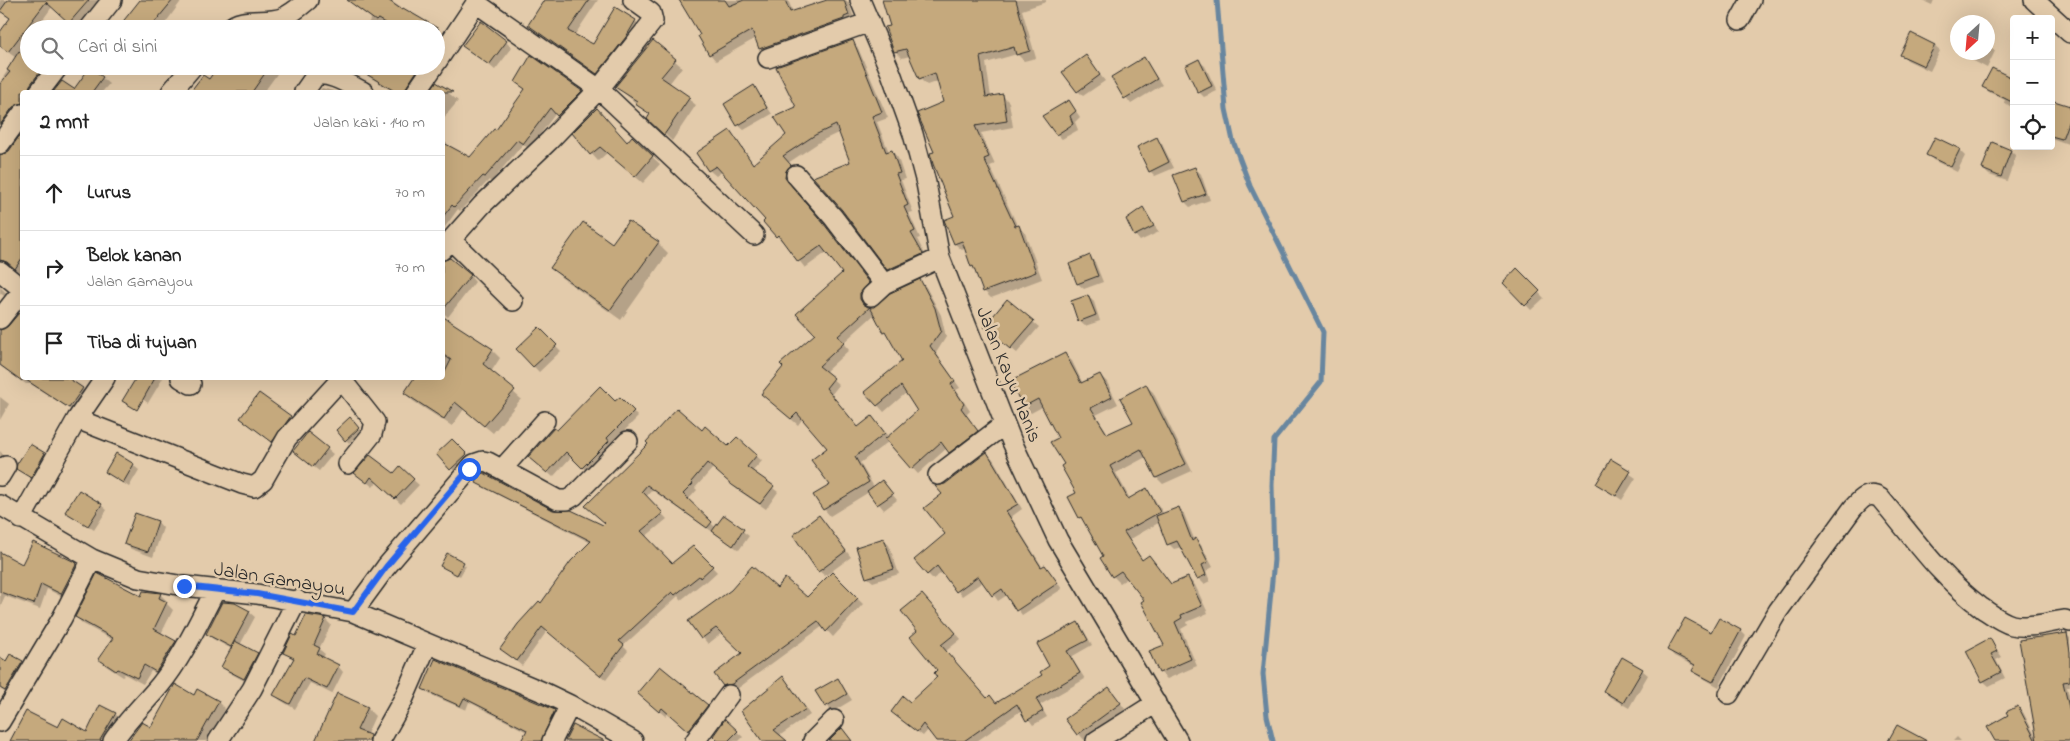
<!DOCTYPE html>
<html lang="id">
<head>
<meta charset="utf-8">
<style>
	body { margin:0; font-family:"Indie Flower",sans-serif; background:#f6f6f6; color:#222 }
	.controls { position:absolute; right:15px; top:15px; display:grid; overflow:hidden; border-radius:5px; box-shadow:0 5px 20px #0002 }
	.controls button { width:45px; height:45px; display:grid; place-items:center; padding:0; border:0; border-bottom:1px solid #e0e0e0; background:#fff; color:#222; font:25px sans-serif }
	.compass { position:absolute; left:1950px; top:15px; width:45px; height:45px; border-radius:50%; background:#fff; box-shadow:0 5px 20px #0002; rotate:206deg }
	.stop { position:absolute; width:15px; height:15px; margin:-11px; border:4px solid #2563eb; border-radius:50%; background:#fff }
	.stop.end { background:#2563eb; border-color:#fff; box-shadow:0 1px 5px #0008 }
	.list { margin:0; padding:0; list-style:none }
	h2 { display:flex; justify-content:space-between; align-items:center; height:65px; margin:0; padding:0 20px; font-size:21px }
	h2 small { font-size:16px; font-weight:400; color:#767676 }
	.list li { display:grid; grid-template-columns:32px 1fr auto; gap:15px; align-items:center; box-sizing:border-box; height:75px; padding:0 20px; border-top:1px solid #e0e0e0 }
	.list b { display:block; font-size:19px; white-space:nowrap }
	.list p { margin:0; font-size:16px; white-space:nowrap; color:#767676 }
	.list em { font-size:16px; font-style:normal; color:#767676 }
	.icon { flex:none; width:28px; height:28px; fill:none; stroke:currentColor; stroke-width:2; stroke-linecap:round; stroke-linejoin:round }
	.map { position:relative; flex:none; width:2070px; height:741px; overflow:hidden }
	.search { position:absolute; background:#fff; box-shadow:0 5px 20px #0002; left:20px; top:20px; width:425px; height:55px; display:flex; align-items:center; gap:12px; box-sizing:border-box; padding:0 18px; border-radius:28px; color:#767676; font-size:19px }
	.panel { position:absolute; background:#fff; box-shadow:0 5px 20px #0002; left:20px; top:90px; width:425px; height:290px; border-radius:5px }
	.map>svg:first-child { display:block }
	.shadow { fill:#0003; fill-rule:evenodd }
	.lines { fill:none; stroke-linecap:round; stroke-linejoin:round }
	.stream { stroke:#68869f; stroke-width:5 }
	.building { fill:#c5a97d; stroke:#2b2b2b }
	.minor-casing { stroke:#2b2b2b; stroke-width:22 }
	.minor { stroke:#e3cbab; stroke-width:19 }
	.route { stroke:#2563eb; stroke-width:6 }
	.labels { text-anchor:middle; stroke-width:5; stroke-linejoin:round; paint-order:stroke }
	.street-label { font-size:20px; fill:#2b2b2b; stroke:#e3cbab }
</style>
</head>
<body>
<div class="map">
<svg width="2070" height="741" viewBox="0 0 2070 741">
	<rect width="100%" height="100%" fill="#e3cbab"/>
	<filter id="ink" filterUnits="userSpaceOnUse"><feTurbulence type="fractalNoise" baseFrequency=".02" numOctaves="2"/><feDisplacementMap in="SourceGraphic" scale="10" xChannelSelector="R" yChannelSelector="G"/><feConvolveMatrix kernelMatrix="1 2 1 2 8 2 1 2 1" color-interpolation-filters="sRGB"/></filter>
	<g filter="url(#ink)">
		<!-- shadow -->
		<path class="shadow" d="M0 0H101L76 28 52 7 36 29H29V39L19 53 29 66H40L49 75 37 92H22V111L0 134V82L16 58 0 46V34L11 19 0 11Z
			M141 0H182L161 29H118Z
			M352 0H389L434 29H365L371 18 356 7 351 1Z
			M559 0H598L574 36 594 46 635 21 641 26 603 78 529 25Z
			M679 0H788L793 12 831 0H846L849 3 855 22 767 55 760 49 756 38 716 61 710 54 701 36Z
			M887 0H1046V2L1022 10 1036 58 1024 61 1017 54 986 63 991 97 1002 95 1009 102 1013 127 981 133 995 164 990 166 1018 227 1025 233 1042 279 991 298 984 291 966 248 962 250 955 244 956 216 944 103 938 81 927 85 920 79 910 56 902 58 895 51Z
			M1921 0H1934L1932 5Z
			M436 30 447 39 436 56Z
			M506 42 512 48 495 70 477 55Z
			M653 42 682 67 669 84 696 105 672 141 648 118 651 116 617 87Z
			M852 42 858 48 888 118 877 122 889 152 892 151 898 158 905 179 901 180 913 212 909 213 920 238 917 239 928 260 895 275 888 269 840 132 821 141 788 163 797 172 791 177V185L830 232 874 290 866 300 868 308H874L920 281 926 287 941 315 946 337 936 353 960 388 956 390 970 411 966 415 983 437 956 458 947 448 918 474 888 442 860 463 874 487 882 482 897 500 884 510 869 492 830 516 824 509 832 485 829 448 803 418 798 425 769 400 817 334 844 273 827 252 805 268 784 241 783 242 777 236 767 221 723 171 716 176 709 170 730 132 754 165 788 135 797 108ZM875 314 904 361 866 392 884 412 906 393 919 411 889 437 872 418 859 428 831 395 839 385 825 372 849 350 843 343Z
			M1988 44 1995 51 1987 68 1968 58 1962 53 1988 52Z
			M1934 46 1940 51 1930 71 1907 60 1902 54Z
			M1086 57 1105 81 1083 96 1078 91Z
			M1144 59 1162 85 1131 104 1112 78Z
			M1199 61 1205 66 1217 91 1204 97 1199 92Z
			M268 66 277 74 264 92H191L204 76 210 81Z
			M352 66H429L411 92H394Z
			M102 78 109 84 102 92H54L62 82 74 91Z
			M2014 80V109L2004 102 2005 100 1989 92 1983 86Z
			M516 82 581 92 586 97 563 121 556 113 529 149 523 144 491 182 489 180 460 211 458 209 445 227 442 225V153L471 158 496 132 526 90Z
			M437 83 458 101 442 120V92H430Z
			M754 87 772 114 744 130 738 125Z
			M322 88 337 92H319Z
			M1069 101 1080 117 1075 122 1078 130 1062 139 1057 134Z
			M2051 101 2070 108V138L2068 144 2051 138Z
			M22 134V274L10 266 0 269V155L10 152Z
			M574 134 627 144 632 138 660 164 643 183 607 153 598 161Z
			M1157 139 1162 144 1174 168 1155 176 1150 171Z
			M1993 144 2011 151 2016 156 2007 181 1989 175 1983 169Z
			M1959 150 1965 156 1957 172 1933 160 1928 154Z
			M1195 168 1201 174 1210 200 1190 207 1185 202Z
			M1142 209 1159 232 1140 241 1135 235Z
			M629 223 658 243 668 253 621 320 562 278 552 268 613 245Z
			M1090 257 1095 262 1103 282 1084 289 1078 284 1070 264Z
			M442 263 470 276 475 282 448 317 442 312Z
			M1517 270 1544 298 1531 310 1505 283Z
			M0 287 13 299 11 301 0 293Z
			M1088 296 1094 302 1100 321 1085 326 1079 321Z
			M22 311V378H65L82 389 89 395 77 414 31 384H26L0 366V333L10 327Z
			M1033 322 1039 327 1017 353 991 332Z
			M456 327 492 350 500 358 491 372 521 399 493 433 464 409 452 426 413 401 405 393 415 378H442V347Z
			M539 329 561 351 539 372 517 349Z
			M1065 354 1072 361 1083 384 1100 375 1107 382 1118 404 1096 415 1109 435 1134 423 1146 386 1153 392 1192 471 1163 484 1157 478 1146 457 1116 473 1130 499 1146 490 1153 497 1164 514 1179 509 1184 514 1195 541 1201 545 1213 567 1206 571 1210 581 1204 584 1198 578 1182 547 1174 549 1169 544 1160 522 1129 540 1143 561 1155 564 1172 585 1188 578 1195 585 1208 613 1187 622 1188 625 1181 629 1197 666 1167 679 1160 672 1165 646 1146 601 1128 578 1120 583 1113 576 1105 557 1086 524 1080 517 1077 494 1065 465 1060 438 1044 406 1031 413 1024 406Z
			M132 378H163L148 403 135 394 136 380Z
			M0 397 9 404 0 420Z
			M620 398 638 417 611 444 613 447 587 472 572 456 553 477 535 461 557 432 615 403Z
			M290 417 295 423 278 446 247 423Z
			M350 419 361 431 349 443 337 430Z
			M702 432 728 448 737 438 762 461 752 472 778 492 766 509 738 490 713 468 695 488 697 490 688 500 716 528 724 517 749 536 739 550 652 490 646 497 667 519 645 537 672 564 693 547 717 572 706 582 705 581 681 600 678 596 623 646 628 651 606 680 547 631 522 666 507 654 502 649 541 604 591 543 483 487 477 482 552 511 604 527Z
			M452 441 471 461 457 474 438 454Z
			M327 449 333 454 319 471 300 456Z
			M0 451 4 456 0 462Z
			M987 453 993 459 1022 509 1011 517 1043 568 1045 566 1050 572 1062 589 1022 615 1007 595 998 601 984 581 962 596 943 572 933 579 928 574 946 534 944 494 945 485Z
			M44 454 50 460 37 483 18 469Z
			M1611 461 1636 478 1622 500 1598 484Z
			M133 465 139 470 129 487 106 472Z
			M400 468 419 485 401 504 377 482 373 487 355 473 394 474Z
			M101 505 107 510 94 530 67 512Z
			M158 522 163 528 153 557 131 549 125 544Z
			M824 522 851 557 825 576 819 571Z
			M883 540 889 545 899 574 873 582 867 577Z
			M33 544 76 564 82 570 68 600 47 589 40 609 5 596 0 607V554L23 565Z
			M447 555 466 566 460 576 442 566Z
			M832 574 863 604 833 637 823 626 737 689 729 691 724 685 744 653 722 633 708 644 689 621 777 590 807 598Z
			M144 592 161 595 167 601 166 603 173 610 161 634 175 642 182 648 163 677 151 671 143 684 124 674 123 677 106 666 100 659 113 640 83 624 76 617 142 597Z
			M928 601 961 639 946 651 987 699 996 704 1044 676 1078 623 1083 629 1092 645 1071 657 1085 679 1040 705 1047 717 1033 725 1022 710 977 741H938L929 729 923 736 898 717 939 677V670L919 631Z
			M249 612 255 617 240 645 257 654 262 660 250 684 228 672 223 666 232 649 213 639 207 633Z
			M307 616 326 620 331 625 319 649 325 654 323 658 338 666 343 672 332 694 310 683 295 709 280 700 275 695 294 660 284 652 296 638Z
			M1741 631 1746 636 1719 687 1699 676 1694 670 1696 667 1674 656 1669 650 1712 634Z
			M2066 634 2070 638V687H2067L2070 699V741H2039Z
			M1990 640 2002 657 1996 660 2005 678 1989 686 1983 681Z
			M10 656 22 662 28 668 11 696 0 689V659L7 663Z
			M1642 670 1648 675 1629 708 1610 697 1604 691Z
			M783 678 810 715 779 736 785 741H764Z
			M838 679 852 700 832 712 817 692Z
			M424 688 554 711 559 716 547 741H522L527 732 469 702 466 710 429 694Z
			M1114 694 1125 709 1084 740 1067 719Z
			M194 696 218 702 225 709 208 741H129L151 729Z
			M644 698 707 706 713 711 695 735 669 713 665 716Z
			M2018 707 2023 712 2038 741H1995L2010 716Z
			M367 708 375 716 366 736 371 741H316Z
			M115 714 121 719 105 741 95 736Z
			M725 721 743 737 739 741H720Z
			M1957 737 1961 741H1953Z"/>
		<g class="lines">
			<!-- stream -->
			<path class="stream" d="M1217 0 1226 109 1233 141 1250 186 1323 332 1321 382 1274 440 1272 485 1274 560 1263 674 1267 716 1273 741"/>
		</g>
		<!-- building -->
		<path class="building" d="M8 0H89L69 23 46 2 8 52 0 46V32L10 18 0 11Z
			M140 0H173L149 29H117Z
			M347 0H388L402 10 403 8 439 29H395L378 19 376 21Z
			M544 0H589L568 31 593 44 615 7 636 20 626 37 597 74 528 25Z
			M679 0H725L729 6 744 0H785L790 12 827 0H844L849 15 844 17V19L759 49 752 30 709 55 698 36 700 35Z
			M882 0H1016L1030 51 1016 55 1014 47 980 57 986 97 1003 94 1007 121 975 126 989 157 984 159 1015 226 1019 225 1036 272 983 292 973 266 971 267 962 241 954 244 944 220 954 216 933 164 930 153 934 152 917 113 943 102 935 73 919 79 906 49 894 52 885 27 890 26Z
			M481 21 507 41 489 65 462 46Z
			M1911 33 1935 45 1924 66 1900 55Z
			M653 40 676 59 661 77 690 97 664 135 647 119 650 114 635 104 637 101 615 87Z
			M853 40 882 112 872 116 886 152 892 150 900 173 896 174 908 205 904 207 915 231 911 233 923 254 887 270 842 210 813 177 850 162 836 125 815 135 783 156 791 165 786 171 785 178 824 224 869 283 860 293V299L863 304 868 307H874L890 293 920 279 935 308 941 331 930 346 955 381 951 384 964 404 961 408 978 431 949 453 941 442 911 469 885 439 917 411 901 386 877 406 864 392 902 361 885 331 883 332 870 307 838 336 844 343 819 366 834 378 826 388 858 427 872 416 885 433 855 457 869 482 823 510 813 495 830 485 811 460 827 448 797 413 791 419 761 394 783 367 780 364 815 334 796 314 842 273 821 246 798 262 778 235 776 237 763 222 765 220 716 166 708 171 696 153 730 130 753 164 786 135 774 117 796 107 776 67Z
			M19 51 29 58V66H40L43 68 30 85 28 92H22V103L13 107 0 125V84L10 72 7 70Z
			M531 55 582 91 557 116 550 108 523 144 517 140 485 177 483 176 454 207 452 205 442 218V142L470 157 494 129 496 130 525 89 515 82Z
			M1086 55 1100 75 1077 92 1062 72Z
			M1144 57 1157 79 1124 99 1111 77Z
			M1199 59 1212 86 1198 93 1185 66Z
			M218 66H270L252 92H190L203 75 209 79Z
			M353 66H409L417 71 407 86 405 92H396Z
			M90 67 103 77 92 92H53L62 81 74 89Z
			M1992 68 2014 79V103L1982 87Z
			M436 82 453 92H429Z
			M754 85 767 108 737 126 724 104Z
			M1069 100 1076 111 1070 116 1073 124 1056 135 1042 116Z
			M2051 100 2070 106V117L2062 139 2051 136Z
			M597 108 627 142 632 136 653 156 635 177 600 147 590 155 572 133Z
			M22 132V258L15 269 7 262 0 260V155L9 151Z
			M1157 137 1169 162 1149 172 1137 147Z
			M1935 137 1960 149 1951 167 1926 155Z
			M1992 142 2011 150 2001 177 1982 169Z
			M1195 167 1206 194 1184 202 1173 175Z
			M1143 207 1154 226 1134 236 1126 219Z
			M628 221 659 242 610 310 550 268 583 222 612 243Z
			M1090 255 1098 276 1077 284 1069 264Z
			M450 258 471 275 442 311V261Z
			M1517 268 1540 291 1525 306 1503 283Z
			M1088 295 1096 315 1078 322 1071 301Z
			M1007 299 1034 321 1010 349 984 327Z
			M19 313 22 315V381L0 365V330L8 326Z
			M442 316 493 349 483 364 515 390 484 426 455 402 444 419 404 393 414 378H442L451 360 442 354Z
			M539 327 557 345 533 367 516 349Z
			M1065 353 1081 383 1100 374 1112 397 1091 408 1107 434 1133 422 1120 398 1146 384 1186 464 1156 478 1141 449 1110 466 1128 499 1147 488 1160 512 1124 532 1142 560 1149 555 1171 584 1188 577 1202 606 1181 615 1182 618 1175 622 1191 659 1159 673 1149 651 1164 645 1141 602 1144 600 1121 571 1112 577 1100 558 1103 556 1081 517 1079 518 1068 497 1076 493 1061 466 1064 464 1050 442 1058 438 1038 399 1023 407 1010 381Z
			M23 378H68L83 388 69 408Z
			M136 378H155L137 410 122 401Z
			M600 386 615 401 620 397 634 411 607 438 609 441 582 468 566 452 547 473 528 457 554 428 557 430Z
			M259 393 291 416 272 442 240 418Z
			M677 408 702 430 705 426 728 446 737 437 757 455 747 467 774 486 760 504 732 485 707 463 691 482 693 484 683 494 712 522 707 528 647 485 642 491 663 513 641 531 672 563 693 546 713 566 700 578 699 576 675 595 672 592 619 641 624 645 600 676 542 627 517 661 500 649 518 624 539 601 541 603 571 561 591 541 476 483 480 474 484 473 553 510H571L603 525 605 523 585 506 648 444 646 442Z
			M350 417 359 428 345 441 336 430Z
			M308 432 328 448 313 467 293 451Z
			M452 439 467 454 450 470 436 454Z
			M30 444 45 453 31 478 16 469 17 464Z
			M987 452 1018 504 1006 511 1041 567 1045 565 1058 583 1016 611 1002 589 992 596 978 576 956 592 937 566 927 575 914 560 945 534 924 508 942 494 935 486 945 484Z
			M116 453 134 464 123 483 105 472Z
			M370 455 394 473 400 466 414 479 395 499 371 477 367 483 354 473Z
			M1611 459 1631 471 1616 496 1596 484Z
			M882 480 893 494 877 505 867 491Z
			M79 490 102 504 88 526 65 512Z
			M1179 507 1192 541 1196 538 1208 562 1202 565 1206 575 1197 579 1177 541 1167 545 1156 516Z
			M135 513 158 521 148 552 124 544Z
			M724 515 744 529 733 546 712 531Z
			M819 515 846 551 818 572 793 535Z
			M884 538 894 569 866 578 856 547Z
			M33 542 77 563 61 594 41 584 34 604 0 592V552L22 564Z
			M447 553 464 562 457 575 440 566Z
			M752 566 777 588 785 578 807 597 832 572 858 598 826 632 818 621 732 684 723 686 714 674 742 653 716 628 701 639 688 621 731 590Z
			M97 573 141 596 143 591 161 593 159 598 167 602 154 629 176 641 156 672 144 665 137 678 118 669 116 671 98 659 113 638 75 617Z
			M922 594 956 633 941 645 987 698 990 695 996 703 1042 675 1040 672 1049 666 1037 644 1078 622 1088 640 1067 651 1080 673 1036 699 1043 711 1026 721 1017 704 964 741H936L923 724 917 732 891 712 903 696 910 702 937 677 934 673 937 670 910 637 917 631 901 611Z
			M222 602 235 603 250 611 231 647 206 634Z
			M306 615 326 618 314 645 320 648 317 654 339 665 327 689 304 678 290 704 273 695 294 658 283 653 292 634 296 636Z
			M1685 618 1711 632 1719 618 1741 630 1713 682 1692 671 1695 665 1667 650Z
			M2067 633 2070 652V681L2063 682 2070 712V741H2037L2019 640Z
			M1990 638 1997 651 1991 654 2001 672 1982 682 1966 651Z
			M235 641 258 653 244 679 221 667Z
			M10 654 23 661 5 691 0 688V657L6 661Z
			M1622 657 1643 669 1623 703 1603 691Z
			M435 659 555 710 541 741H521L527 730 464 698 460 706 422 689Z
			M660 666 708 705 688 731 662 708 659 712 637 693Z
			M783 676 806 709 774 730 787 741H762L741 711Z
			M838 678 847 694 825 707 815 691Z
			M175 684 194 695 197 689 219 701 197 741H128L142 722 151 727Z
			M1109 687 1121 703 1077 735 1065 719Z
			M337 693 368 707 357 730 370 735 369 741H315Z
			M100 705 116 713 100 740 102 741H10L26 711 58 727 63 718 87 732Z
			M2018 706 2036 741H1995L1987 727 2008 715 2006 712Z
			M725 719 738 731 728 741H718L713 736Z
			M573 725 605 741H565Z
			M1897 725 1927 741H1888Z
			M842 728 852 741H829Z"/>
		<g class="lines">
			<defs>
				<path id="minor" d="M633 0 651 13 653 21 599 89 754 235
					M860 0 891 73 913 134 926 183 940 258 1012 442 1058 540 1178 741
					M2034 0 2070 33
					M1740 20 1751 0
					M89 29 112 0
					M229 29C241 16 266 24 282 18 291 14 301 6 308 0
					M768 58 870 22
					M436 63 476 3 599 89 549 141 482 205 442 250
					M39 92 59 66
					M171 92 193 66
					M304 92 316 75C333 73 349 85 364 92
					M416 92 434 66
					M0 144 22 114
					M796 175 833 217 884 284
					M451 240 513 301
					M0 271 22 289
					M871 296 884 284 940 258
					M0 319 22 291
					M181 378 191 384
					M341 379 375 422 372 434 348 464
					M77 419 242 484 254 487 263 480 287 438 342 378
					M502 469 545 421
					M938 475 1005 424
					M0 476 6 466
					M0 505 92 559 138 578 184 586 257 594 353 612 543 692 570 705 633 741
					M21 519 77 419 105 378
					M353 612 386 567 474 464 483 461 488 462 558 500H567L574 496 628 441
					M1729 694 1778 611 1853 508C1861 499 1868 491 1880 498 1914 538 1939 576 1982 608 1991 614 2001 622 2012 625 2028 629 2049 622 2065 620L2070 622
					M0 722 62 618 92 559
					M113 741C127 720 144 704 160 685 183 657 199 621 216 589
					M218 741 252 689 297 600
					M380 741 403 700 427 645
					M552 741 570 705
					M695 741 729 695
					M813 741 834 720
					M1096 741 1156 703"/>
			</defs>
			<!-- minor casing -->
			<use href="#minor" class="minor-casing"/>
			<!-- minor -->
			<use href="#minor" class="minor"/>
		</g>
	</g>
	<g class="lines" filter="url(#ink)">
		<!-- route -->
		<path class="route" d="M184 586 257 594 353 612 386 567 469 469"/>
	</g>
	<g class="labels">
		<!-- street labels -->
		<g class="street-label">
			<text transform="translate(1010 374) rotate(68)" y="7">Jalan Kayu Manis</text>
			<text transform="translate(280 578) rotate(9)" y="7">Jalan Gamayou</text>
		</g>
	</g>
</svg>
<div class="controls">
<button>+</button>
<button>−</button>
<button><svg class="icon" aria-label="locate" viewBox="0 0 24 24"><circle cx="12" cy="12" r="6"/><path d="M12 2v4M12 18v4M2 12h4M18 12h4"/></svg></button>
</div>
<svg class="compass" viewBox="-18 -18 36 36"><path d="M0-13l5 13h-10z" fill="#e53935"/><path d="M0 13l5-13h-10z" fill="#767676"/></svg>
<div class="stop" style="left:469px;top:469px"></div>
<div class="stop end" style="left:184px;top:586px"></div>
<div class="search"><svg class="icon" aria-label="search" viewBox="0 0 24 24"><circle cx="10" cy="10" r="6"/><path d="M15 15l6 6"/></svg>Cari di sini</div>
<section class="panel">
<h2>2 mnt<small>Jalan kaki · 140 m</small></h2>
<ul class="list">
<li><svg class="icon" aria-label="ahead" viewBox="0 0 24 24"><path d="M12 20V5M6 11l6-6 6 6"/></svg><div><b>Lurus</b></div><em>70 m</em></li>
<li><svg class="icon" aria-label="right" viewBox="0 0 24 24"><path d="M7 20v-9h11M14 6l5 5-5 5"/></svg><div><b>Belok kanan</b><p>Jalan Gamayou</p></div><em>70 m</em></li>
<li><svg class="icon" aria-label="arrive" viewBox="0 0 24 24"><path d="M6 21V4h12l-3 4 3 4H6"/></svg><div><b>Tiba di tujuan</b></div></li>
</ul>
</section>
</div>
</body>
</html>
